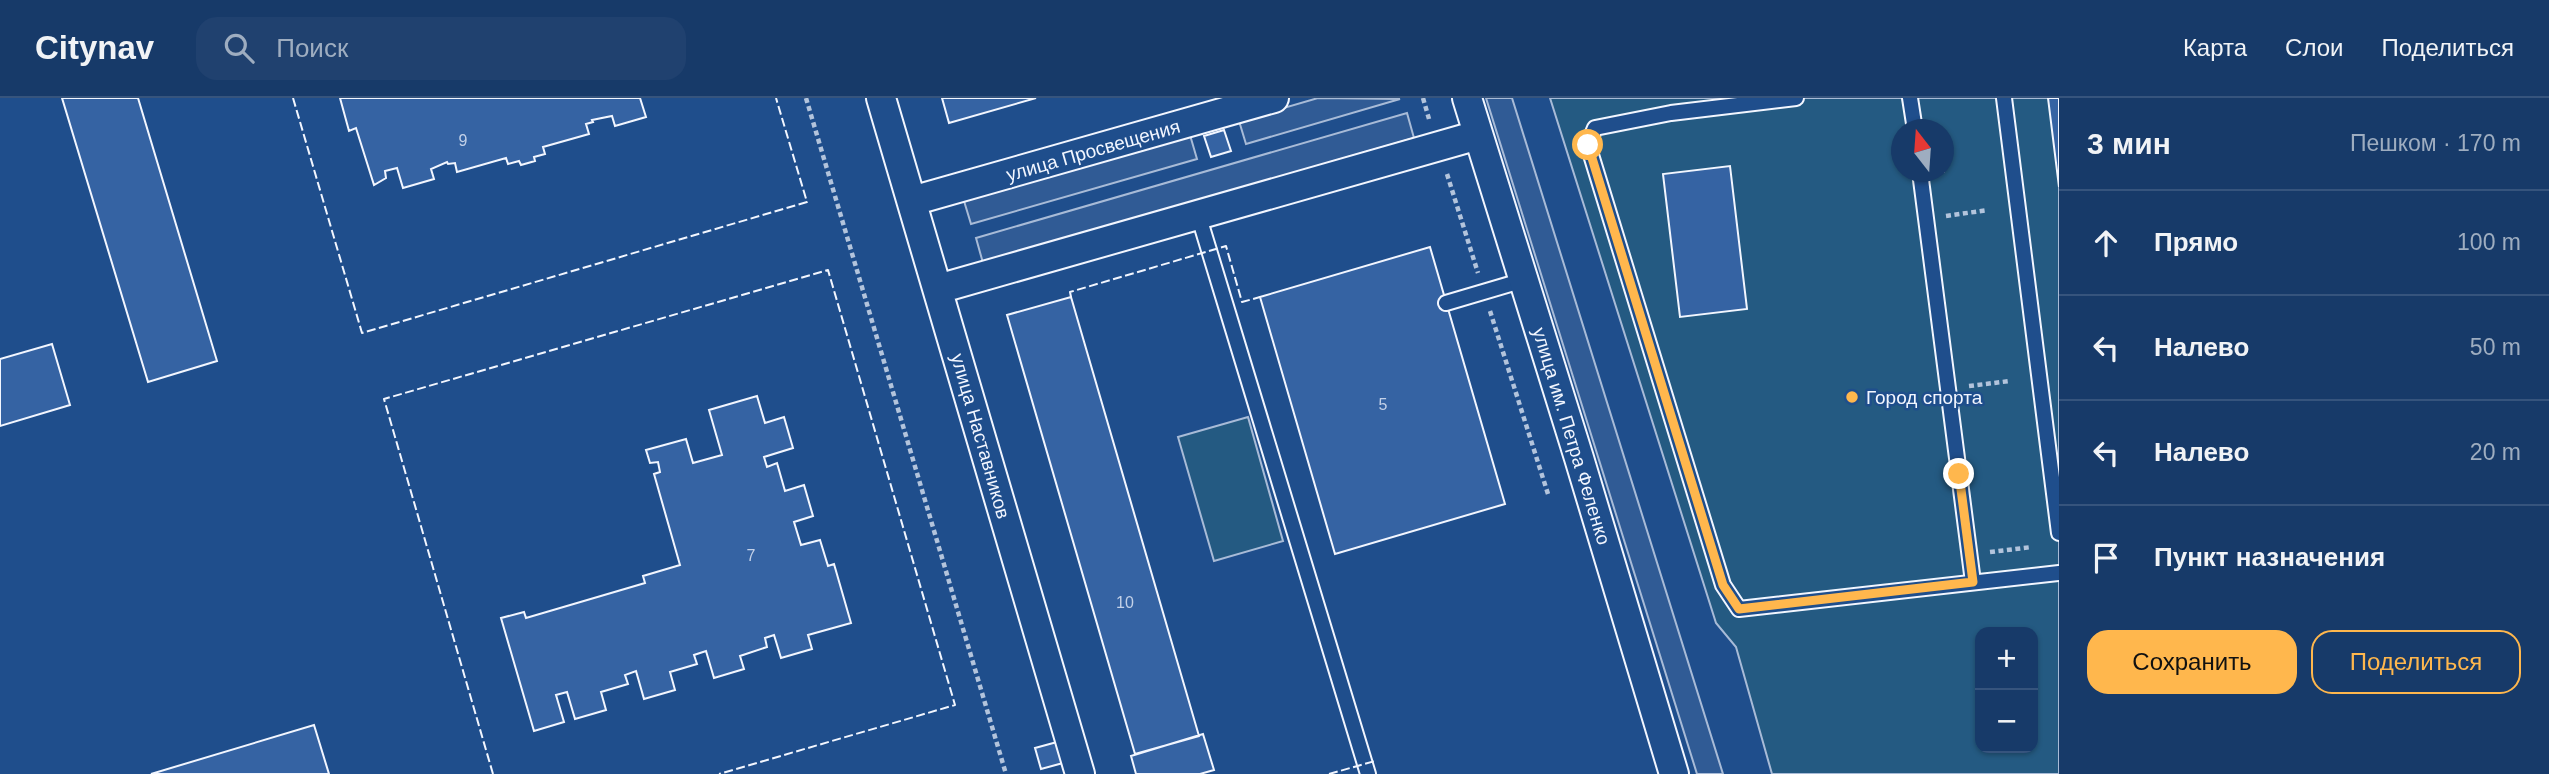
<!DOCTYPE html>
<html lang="ru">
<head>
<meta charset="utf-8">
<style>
	body { margin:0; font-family:Helvetica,sans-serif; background:#20416f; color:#f1f3f6 }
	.controls { position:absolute; right:21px; bottom:21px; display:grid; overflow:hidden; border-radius:14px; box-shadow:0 2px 5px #0004 }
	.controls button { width:63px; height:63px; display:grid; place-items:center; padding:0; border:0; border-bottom:2px solid #36547d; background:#173a69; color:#f1f3f6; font:35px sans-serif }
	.compass { position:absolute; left:1891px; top:21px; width:63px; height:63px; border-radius:50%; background:#173a69; box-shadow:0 2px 5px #0004; rotate:343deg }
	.stop { position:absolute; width:21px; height:21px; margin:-16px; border:5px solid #ffb74d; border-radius:50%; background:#fff }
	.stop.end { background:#ffb74d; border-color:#fff; box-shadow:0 2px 7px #0008 }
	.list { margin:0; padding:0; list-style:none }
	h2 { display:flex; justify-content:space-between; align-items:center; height:91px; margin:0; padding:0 28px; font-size:30px }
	h2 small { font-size:23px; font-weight:400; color:#9eadc0 }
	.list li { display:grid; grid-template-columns:46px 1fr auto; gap:21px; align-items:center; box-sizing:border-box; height:105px; padding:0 28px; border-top:2px solid #36547d }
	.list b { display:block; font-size:26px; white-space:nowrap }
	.list em { font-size:23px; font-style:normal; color:#9eadc0 }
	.actions { display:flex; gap:14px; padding:21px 28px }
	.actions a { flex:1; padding:16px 0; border:2px solid #ffb74d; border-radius:21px; text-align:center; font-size:24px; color:#ffb74d }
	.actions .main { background:#ffb74d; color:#111 }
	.icon { flex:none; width:38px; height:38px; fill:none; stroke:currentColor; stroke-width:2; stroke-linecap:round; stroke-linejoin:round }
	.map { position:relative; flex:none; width:2059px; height:676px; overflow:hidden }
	header { display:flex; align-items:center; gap:42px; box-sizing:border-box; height:98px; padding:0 35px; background:#173a69; border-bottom:2px solid #36547d }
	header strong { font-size:33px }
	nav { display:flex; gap:38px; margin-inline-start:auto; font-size:24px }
	.search { width:490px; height:63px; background:#20416f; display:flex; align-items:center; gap:18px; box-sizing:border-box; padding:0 24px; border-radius:21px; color:#9eadc0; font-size:26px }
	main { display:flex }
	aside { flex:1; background:#173a69 }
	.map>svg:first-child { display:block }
	.green { fill:#245a82; stroke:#a8bbd7; stroke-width:2; fill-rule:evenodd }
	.parking { fill:#305b95; stroke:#a8bbd7; stroke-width:2 }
	.building { fill:#3563a3; stroke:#f2f6ff; stroke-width:2 }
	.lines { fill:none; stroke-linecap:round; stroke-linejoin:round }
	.lane-casing { stroke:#f2f6ff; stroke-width:18 }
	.street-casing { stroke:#f2f6ff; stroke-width:32 }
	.path { stroke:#b3c4dc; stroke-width:4.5; stroke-dasharray:5 3.5; stroke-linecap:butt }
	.lane { stroke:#1f4e8c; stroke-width:14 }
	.street { stroke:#1f4e8c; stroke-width:28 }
	.fence { stroke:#f2f6ff; stroke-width:2; stroke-dasharray:9 3.5; stroke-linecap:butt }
	.route { stroke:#ffb74d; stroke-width:9 }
	.poi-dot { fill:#ffb74d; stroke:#1f4e8c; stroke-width:2.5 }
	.labels { text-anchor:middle; stroke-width:5; stroke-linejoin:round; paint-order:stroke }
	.number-label { font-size:16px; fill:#c3d1e8 }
	.street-label { font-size:19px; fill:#f2f6ff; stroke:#1f4e8c }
	.poi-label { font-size:19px; fill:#f2f6ff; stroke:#1f4e8c; text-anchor:start }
</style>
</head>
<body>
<header>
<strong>Citynav</strong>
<div class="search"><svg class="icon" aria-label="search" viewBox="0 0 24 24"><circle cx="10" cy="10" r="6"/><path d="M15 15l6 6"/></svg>Поиск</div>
<nav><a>Карта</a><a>Слои</a><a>Поделиться</a></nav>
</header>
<main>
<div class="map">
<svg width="2059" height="676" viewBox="0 0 2059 676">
	<rect width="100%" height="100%" fill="#1f4e8c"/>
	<!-- green -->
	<path class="green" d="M1550 0H2059V676H1772L1736 549 1716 525ZM1902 32H1944V74H1902ZM1980 534H2033V650H1980Z
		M1248 319 1283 443 1214 463 1178 339Z"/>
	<!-- parking -->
	<path class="parking" d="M1318 0 1400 1 1246 46 1239 23Z
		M1486 0H1512L1723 676H1697Z
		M1407 15 1414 40 983 165 976 140Z
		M1190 37 1197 61 971 126 964 103Z"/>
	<!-- building -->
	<path class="building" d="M62 0H138L217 263 148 284Z
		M340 0H640L646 19 615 28 612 18 592 22 593 24 586 26 589 36 543 49 545 56 534 59 535 63 521 67 519 63 508 66 506 60 457 74 455 65 448 66 447 64 431 71 434 81 403 90 397 70 385 73 386 80 374 87 356 30 349 33Z
		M942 0H1036L949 25Z
		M2048 0H2059V89Z
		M1224 32 1231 53 1211 59 1204 38Z
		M1730 68 1747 211 1680 219 1663 76Z
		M1430 149 1505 406 1335 456 1260 199Z
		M1071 199 1199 638 1135 656 1007 217Z
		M52 246 70 307 0 328V261Z
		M757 298 765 325 784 319 793 350 764 359 767 369 777 365 785 393 804 387 813 418 794 424 801 447 820 442 828 468 834 466 851 525 808 537 812 551 781 560 774 537 765 540 767 549 740 558 744 571 714 580 706 553 694 557 697 566 670 574 675 592 644 601 636 573 625 577 628 586 601 594 606 612 575 621 567 594 556 597 564 624 534 633 501 520 524 514 526 520 645 485 643 478 680 467 654 376 660 374 658 364 650 365 646 352 686 341 693 365 722 357 709 312Z
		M314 627 329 676H151Z
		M1203 636 1214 672 1200 676H1136L1131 658Z
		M1057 644 1063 665 1041 671 1035 650Z"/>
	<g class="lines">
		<defs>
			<path id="lane" d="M1796 0 1671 15 1595 30 1588 47 1723 487 1739 511 2059 475
				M1910 0 1915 32
				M2004 0 2059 435
				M1920 74 1973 484
				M1198 116 1368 676
				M1446 205 1524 182"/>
			<path id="street" d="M881 0 1080 676
				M1467 0 1579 360 1674 676
				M912 103 1274 0
				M938 191 1478 37"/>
		</defs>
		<!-- lane casing -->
		<use href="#lane" class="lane-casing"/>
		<!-- street casing -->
		<use href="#street" class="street-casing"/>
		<!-- path -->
		<path class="path" d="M806 0 1006 676
			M1423 0 1429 21
			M1447 76 1478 175
			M1946 118 1988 112
			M1490 213 1548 396
			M1969 288 2010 283
			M1990 454 2032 449"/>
		<!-- lane -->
		<use href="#lane" class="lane"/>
		<!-- street -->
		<use href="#street" class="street"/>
		<!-- fence -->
		<path class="fence" d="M293 0 362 235 807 104 776 0
			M1071 199 1070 194 1226 148 1242 204 1260 199
			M493 676 384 301 828 172 955 607 719 676
			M1329 676 1375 663"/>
	</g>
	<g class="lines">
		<!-- route -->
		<path class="route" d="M1588 47 1723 487 1739 511 1973 484 1959 376"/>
	</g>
	<!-- markers -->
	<circle class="poi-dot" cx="1852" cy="299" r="7"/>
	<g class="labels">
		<!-- number labels -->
		<g class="number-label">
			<text x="463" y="48">9</text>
			<text x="1383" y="312">5</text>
			<text x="751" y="463">7</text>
			<text x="1125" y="510">10</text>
		</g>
		<!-- street labels -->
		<g class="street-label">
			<text transform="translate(1093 52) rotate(-16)" y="7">улица Просвещения</text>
			<text transform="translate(981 338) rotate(74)" y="7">улица Наставников</text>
			<text transform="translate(1572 338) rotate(73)" y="7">улица им. Петра Феленко</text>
		</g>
		<!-- poi labels -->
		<g class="poi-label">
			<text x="1866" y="306">Город спорта</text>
		</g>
	</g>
</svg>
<div class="controls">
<button>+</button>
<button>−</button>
</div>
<svg class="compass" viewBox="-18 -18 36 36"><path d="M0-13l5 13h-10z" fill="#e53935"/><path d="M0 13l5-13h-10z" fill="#9eadc0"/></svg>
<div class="stop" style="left:1588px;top:47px"></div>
<div class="stop end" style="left:1959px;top:376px"></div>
</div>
<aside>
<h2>3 мин<small>Пешком · 170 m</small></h2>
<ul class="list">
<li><svg class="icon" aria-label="ahead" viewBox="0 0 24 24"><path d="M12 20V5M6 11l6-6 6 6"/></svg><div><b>Прямо</b></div><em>100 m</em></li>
<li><svg class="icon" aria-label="left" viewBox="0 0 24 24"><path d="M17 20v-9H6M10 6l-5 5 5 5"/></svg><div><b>Налево</b></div><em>50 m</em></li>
<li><svg class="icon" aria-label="left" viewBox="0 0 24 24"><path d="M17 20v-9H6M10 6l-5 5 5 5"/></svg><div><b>Налево</b></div><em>20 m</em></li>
<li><svg class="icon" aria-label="arrive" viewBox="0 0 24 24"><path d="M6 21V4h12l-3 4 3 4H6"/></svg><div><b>Пункт назначения</b></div></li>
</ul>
<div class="actions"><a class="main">Сохранить</a><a>Поделиться</a></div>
</aside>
</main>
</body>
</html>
